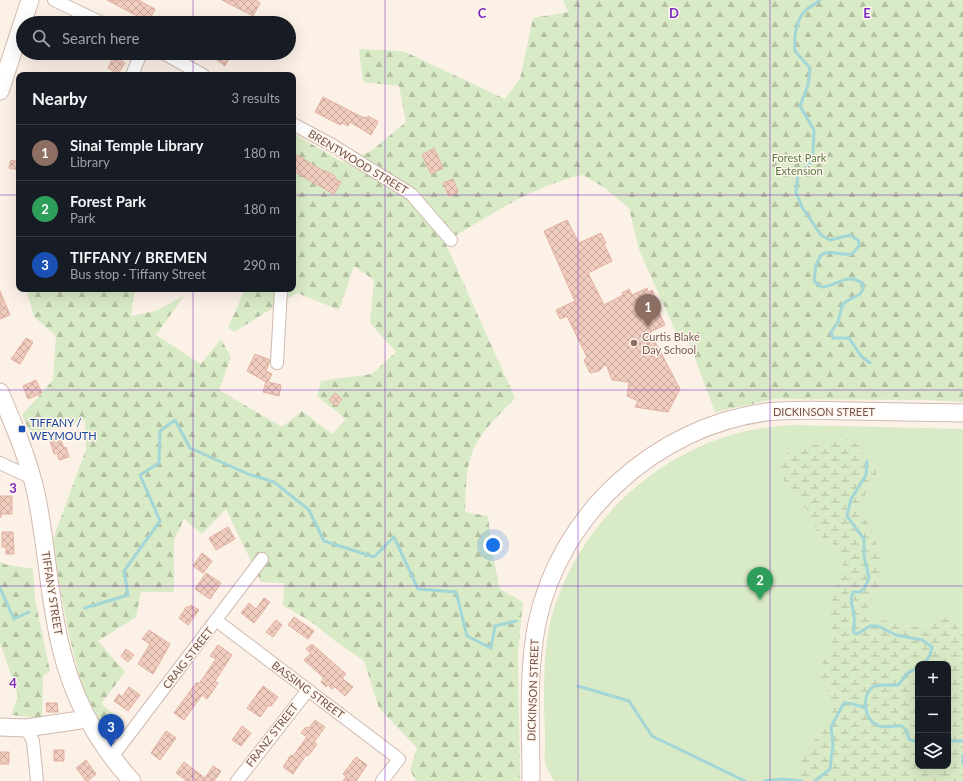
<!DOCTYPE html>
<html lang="en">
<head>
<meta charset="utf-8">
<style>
	body { margin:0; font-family:Lato,sans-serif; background:#20242c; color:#f1f3f6 }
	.controls { position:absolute; right:12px; bottom:12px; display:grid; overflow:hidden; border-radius:8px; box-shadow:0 4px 16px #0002 }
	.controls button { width:36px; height:36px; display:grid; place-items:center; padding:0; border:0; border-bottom:1px solid #363941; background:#171b24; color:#f1f3f6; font:20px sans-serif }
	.you { position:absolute; left:493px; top:545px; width:14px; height:14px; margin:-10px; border:3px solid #fff; border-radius:50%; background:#1a73e8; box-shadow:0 0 0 6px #1a73e833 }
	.badge { display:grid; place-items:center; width:26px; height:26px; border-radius:50%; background:#e25d50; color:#fff; font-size:13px; font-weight:700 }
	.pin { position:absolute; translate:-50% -33px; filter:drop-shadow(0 1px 2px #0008) }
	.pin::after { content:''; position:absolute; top:21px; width:14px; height:12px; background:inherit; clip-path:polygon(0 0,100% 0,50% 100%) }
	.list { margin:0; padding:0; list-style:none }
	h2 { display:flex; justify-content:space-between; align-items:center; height:52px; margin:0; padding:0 16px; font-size:17px }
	h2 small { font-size:13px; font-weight:400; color:#9ea1a6 }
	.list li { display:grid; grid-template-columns:26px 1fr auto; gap:12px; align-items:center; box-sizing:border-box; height:56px; padding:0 16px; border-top:1px solid #363941 }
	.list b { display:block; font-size:15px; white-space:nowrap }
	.list p { margin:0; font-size:13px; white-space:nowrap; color:#9ea1a6 }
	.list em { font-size:13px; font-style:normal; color:#9ea1a6 }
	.icon { flex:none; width:22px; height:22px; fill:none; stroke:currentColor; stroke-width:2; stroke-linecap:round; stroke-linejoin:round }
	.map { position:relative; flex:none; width:963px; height:781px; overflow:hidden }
	.search { position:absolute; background:#171b24; box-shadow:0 4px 16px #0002; left:16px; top:16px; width:280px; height:44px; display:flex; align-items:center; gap:10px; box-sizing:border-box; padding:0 14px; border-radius:22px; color:#9ea1a6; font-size:15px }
	.panel { position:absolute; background:#171b24; box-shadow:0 4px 16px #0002; left:16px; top:72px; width:280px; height:220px; border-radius:8px }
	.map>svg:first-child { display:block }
	.green { fill:#d9eac6; fill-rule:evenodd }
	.forest { fill:url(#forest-firs) }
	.wetland { fill:url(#wetland-marsh); fill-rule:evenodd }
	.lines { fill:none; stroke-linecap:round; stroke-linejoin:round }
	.stream { stroke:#a2d6d7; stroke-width:3 }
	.building { fill:url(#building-cross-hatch); stroke:#e3b1a0 }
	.street-casing { stroke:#d0bab0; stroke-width:14 }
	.secondary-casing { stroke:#d2b9ae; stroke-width:19 }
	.street { stroke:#fff; stroke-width:12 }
	.secondary { stroke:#fff; stroke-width:17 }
	.grid { fill:none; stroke:#7b2cbf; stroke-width:1; stroke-opacity:0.55 }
	.education-dot { fill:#8d6e63; stroke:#fff6ee; stroke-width:1.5 }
	.transit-dot { fill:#1a4fb4; stroke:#fff6ee; stroke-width:1.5 }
	.labels { text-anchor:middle; stroke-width:3; stroke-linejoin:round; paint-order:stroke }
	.park-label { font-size:11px; fill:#5b7b44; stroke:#fff6ee }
	.street-label { font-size:11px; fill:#75554c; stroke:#fff6ee }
	.education-label { font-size:11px; fill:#785e54; stroke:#fff6ee; text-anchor:start }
	.transit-label { font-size:11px; fill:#164399; stroke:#fff6ee; text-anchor:start }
	.grid-label { font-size:13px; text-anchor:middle; font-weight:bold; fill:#7b2cbf; stroke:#fff6ee; stroke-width:3; stroke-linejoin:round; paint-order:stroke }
</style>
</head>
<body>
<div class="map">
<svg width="963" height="781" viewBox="0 0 963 781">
	<defs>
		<pattern id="forest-firs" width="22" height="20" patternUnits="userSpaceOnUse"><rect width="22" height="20" fill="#d9eac6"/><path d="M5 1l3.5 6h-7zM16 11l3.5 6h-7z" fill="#b5c0a3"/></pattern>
		<pattern id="wetland-marsh" width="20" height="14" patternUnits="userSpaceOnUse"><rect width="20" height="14" fill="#d9eac6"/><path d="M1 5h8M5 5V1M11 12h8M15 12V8" fill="none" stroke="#b5c0a3"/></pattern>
		<pattern id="building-cross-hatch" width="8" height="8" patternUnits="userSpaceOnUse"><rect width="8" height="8" fill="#f1cdbf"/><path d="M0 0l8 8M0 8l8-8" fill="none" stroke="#c8a99d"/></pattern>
	</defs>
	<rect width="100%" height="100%" fill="#fcf1e7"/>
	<!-- green -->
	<path class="green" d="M797 425 963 429V781H554C551 775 546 768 545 762 544 756 545 749 545 744 545 728 544 713 544 698 544 667 545 635 555 605 591 502 687 427 797 425ZM918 664H948V766H918Z"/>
	<!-- forest -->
	<path class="forest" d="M563 0H963V402L927 400 775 399 715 412 689 342 679 339 639 250 629 208 605 188 583 175C533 185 488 217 445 242L515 398C501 413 483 429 474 448 465 468 466 491 465 512L488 516 492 552 500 589 523 602 518 652 520 781H416L410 770 417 748 379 708 364 661 339 644 313 623 283 605 284 583 261 582 226 509 202 534 184 519 174 540V592H141L136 617 98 641 125 672 101 704 124 722 111 741 97 724 81 684 67 626 52 542 86 449 85 420 31 434 22 415 53 380 56 336 34 317 26 289H135L131 316 155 311 184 296 156 335 201 364 221 339 231 357 219 390 282 427 302 411 332 434 346 419 317 396 321 381 372 374 396 352 370 323 374 280 354 266 339 310 297 293 234 332 228 328 245 289H293V133L342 162 370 152 406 122 399 86 363 82 359 49 403 51 505 99 520 79 533 18 568 12Z
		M0 562 4 564 33 569 35 599 50 671 43 676 42 718 11 715 18 696 0 642Z"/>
	<!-- wetland -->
	<path class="wetland" d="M848 439 858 445 867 461 873 460 877 472C871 483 861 498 862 512 862 519 869 522 871 528 876 538 882 565 882 576 881 587 871 599 867 610L870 615 885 621 902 622 919 628C944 618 941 610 963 633V781H791C803 769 798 767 804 754 814 734 835 733 832 702 830 692 821 683 820 673 819 664 828 658 830 651 833 640 831 610 828 599 839 585 851 559 834 544 830 540 823 539 819 534 814 527 812 517 807 510 802 503 796 495 790 488 785 483 777 475 777 468 776 461 783 455 789 452 807 443 829 445 848 439ZM918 664H948V766H918Z"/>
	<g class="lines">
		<!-- stream -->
		<path class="stream" d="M820 0C816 4 811 6 807 9 796 19 794 37 795 51L810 68 808 85 800 106 814 130 813 153 810 164 798 175 796 192 802 207 821 235 830 240 850 235 859 241V246L852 254C842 256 830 249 821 255L816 265 814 281 821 287C836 287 848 271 863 284V289L860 294 845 302 842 306 838 322 831 332 833 338H849L861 356 870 363
			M867 461 866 475 851 499 847 516 864 539V556L869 578 864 589 860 592H853C849 601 853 607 854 615 855 621 853 627 854 633L857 634 870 626H878L896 635 922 640 932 647 930 655 924 664
			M0 588 14 619 29 612
			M85 608 128 595 124 571 160 521 140 475 159 463 160 431 175 420 190 448 248 474 274 482 309 510 324 541 374 557 394 537 418 589 456 592 467 636 491 648 495 626 516 621
			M918 667 908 673 898 685C890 686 881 683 873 687 861 695 864 720 877 725 883 729 894 725 902 726L907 731 909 739 918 743
			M578 686 629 701 652 736 745 781
			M948 741H963
			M963 755V764
			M764 781 783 779 802 781
			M815 781 830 769 833 744 831 727 844 703 853 704 866 708"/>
	</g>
	<!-- building -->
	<path class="building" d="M107 0H138L155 9 150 19 145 17 143 19Z
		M222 0H255L260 3 253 16Z
		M207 53H232L225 66Z
		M114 56 125 63 118 74 108 68Z
		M323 97 364 118V117L367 118 368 116 377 121 378 122 371 135 350 122 348 126 342 123 340 125 315 112Z
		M434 148 443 168 431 174 422 155Z
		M297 155 323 171 324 170 335 176 334 178 341 182 334 194 293 171V163Z
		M11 160 19 162V170L9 168Z
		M453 179 458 192 449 196 443 183Z
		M567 220 579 243 601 233 606 243 604 244 612 261 588 273 604 305 623 295 622 293 629 289 632 295 647 288 648 292 652 290 658 302 655 304 665 325 650 332 680 389 668 412 635 407 638 401 627 396 629 382 612 380 606 364 599 371 590 373 584 360 587 357 567 316 560 319 556 310 575 301 544 231Z
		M0 291 10 315 0 319Z
		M26 338 33 342 20 364 11 359Z
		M255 354 270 360 266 371 272 374 268 382 281 385 279 396 263 392 266 382 247 371Z
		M36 380 42 393 28 399 23 386Z
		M335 393 342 399 336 406 329 400Z
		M60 438 64 448 66 447 69 457 59 460 57 453 54 454 50 441Z
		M0 496H12V514H2L0 518Z
		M228 527 235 539 216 550 209 538Z
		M2 532H13L14 554H6V547H2Z
		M202 553 212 561 203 573 193 566Z
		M206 573 221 583 210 599 195 589Z
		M264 598 270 602 254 623 241 613 249 603 256 609Z
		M191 605 199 610 188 625 179 618 187 606 188 608Z
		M294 617 314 631 308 639 288 625Z
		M276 620 282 625 273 637 266 632Z
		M149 630 170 644 153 674 138 664 150 644 142 639Z
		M312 644 346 674 342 678 353 687 345 696 335 687 332 689 328 685 326 687 321 682 324 678 304 660 311 653 306 649Z
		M218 645 232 655 215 681 218 683 210 695 207 699 202 695 184 720 174 713 197 682 199 684 216 659 210 656Z
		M126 649 134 655 128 662 121 656Z
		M263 686 278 697 271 706 269 705 260 717 247 708Z
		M129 687 140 695 128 711 114 701 119 694 122 697Z
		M46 703H57L58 712H47Z
		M315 720 325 727 314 742 317 744 308 756 306 755 293 774 283 767 291 755 293 756 307 737 301 733 306 727 309 728Z
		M242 726 251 733 241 746 232 740Z
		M166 731 176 738 160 760 151 753Z
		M54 750H64V761H54Z
		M0 752H9V764H0Z
		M356 757 367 765 356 781H343L346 777 343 774Z
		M86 760 96 774 88 781H86L76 768Z
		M184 762 205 778 213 766 221 771 214 781H187L176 773Z"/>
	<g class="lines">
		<defs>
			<path id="street" d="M54 0 102 23
				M163 53 203 75
				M132 75 141 53
				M293 124 332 145 411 194 451 240
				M277 363 281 289
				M0 463 32 478
				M217 621 399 759 382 781
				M26 728 33 741 37 781
				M112 757 262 559
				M237 781 308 690"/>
			<path id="secondary" d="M0 91 30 0
				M0 392C13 424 27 455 35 489 47 542 48 596 61 648 73 698 97 743 132 781
				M0 727 26 728 87 719
				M531 781C531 729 527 674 537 623 560 513 656 427 766 412 794 409 821 410 849 411 887 412 925 412 963 413"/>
		</defs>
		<!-- street casing -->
		<use href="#street" class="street-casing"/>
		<!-- secondary casing -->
		<use href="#secondary" class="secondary-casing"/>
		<!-- street -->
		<use href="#street" class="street"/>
		<!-- secondary -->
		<use href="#secondary" class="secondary"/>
	</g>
	<!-- grid -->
	<path class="grid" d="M193 0V23M385 0V781M578 0V781M770 0V781M193 53V75M0 195H19M293 195H963M193 289V781M0 390H963M0 586H963"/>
	<!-- markers -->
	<circle class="education-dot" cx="634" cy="343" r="4"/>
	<rect class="transit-dot" x="18" y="425" width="8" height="8" rx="2"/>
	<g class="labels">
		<!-- park labels -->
		<g class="park-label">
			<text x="799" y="162">Forest Park<tspan x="799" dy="13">Extension</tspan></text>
		</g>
		<!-- street labels -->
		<g class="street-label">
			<text transform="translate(358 162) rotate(31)" y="4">BRENTWOOD STREET</text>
			<text x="824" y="416">DICKINSON STREET</text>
			<text transform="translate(52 593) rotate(81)" y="4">TIFFANY STREET</text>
			<text transform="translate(188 658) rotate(-52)" y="4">CRAIG STREET</text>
			<text transform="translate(308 690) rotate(37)" y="4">BASSING STREET</text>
			<text transform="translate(533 690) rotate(-88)" y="4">DICKINSON STREET</text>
			<text transform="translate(272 735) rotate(-52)" y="4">FRANZ STREET</text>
		</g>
		<!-- education labels -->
		<g class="education-label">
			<text x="642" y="341">Curtis Blake<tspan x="642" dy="13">Day School</tspan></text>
		</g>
		<!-- transit labels -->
		<g class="transit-label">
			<text x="30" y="427">TIFFANY /<tspan x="30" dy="13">WEYMOUTH</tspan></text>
		</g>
	</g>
	<g class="grid-label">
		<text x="482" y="18">C</text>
		<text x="674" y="18">D</text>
		<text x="867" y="18">E</text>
		<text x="13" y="493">3</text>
		<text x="13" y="688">4</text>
	</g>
</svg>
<div class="controls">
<button>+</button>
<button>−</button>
<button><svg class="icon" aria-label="layers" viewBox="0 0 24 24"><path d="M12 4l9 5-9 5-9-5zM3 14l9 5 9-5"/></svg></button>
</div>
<div class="you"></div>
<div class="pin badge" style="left:648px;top:327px;background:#8d6e63">1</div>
<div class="pin badge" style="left:760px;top:600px;background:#2e9e5b">2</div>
<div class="pin badge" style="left:111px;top:747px;background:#1a4fb4">3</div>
<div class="search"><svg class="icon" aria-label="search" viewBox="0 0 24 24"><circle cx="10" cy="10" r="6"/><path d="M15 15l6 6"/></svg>Search here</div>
<section class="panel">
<h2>Nearby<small>3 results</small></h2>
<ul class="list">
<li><span class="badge" style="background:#8d6e63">1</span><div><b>Sinai Temple Library</b><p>Library</p></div><em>180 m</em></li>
<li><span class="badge" style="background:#2e9e5b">2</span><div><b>Forest Park</b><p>Park</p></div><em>180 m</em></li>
<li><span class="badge" style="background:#1a4fb4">3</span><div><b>TIFFANY / BREMEN</b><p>Bus stop · Tiffany Street</p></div><em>290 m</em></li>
</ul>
</section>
</div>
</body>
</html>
